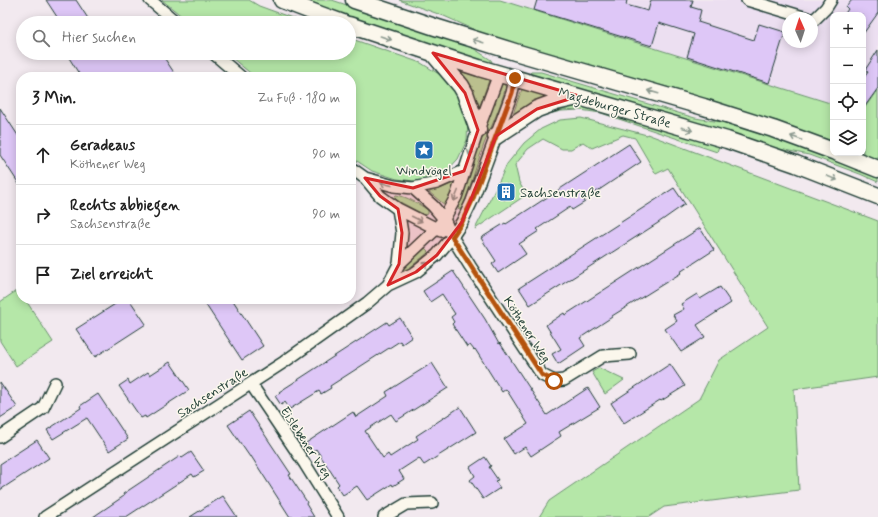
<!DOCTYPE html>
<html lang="de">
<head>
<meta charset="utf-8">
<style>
	body { margin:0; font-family:Mynerve,sans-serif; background:#f2f2f2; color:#222 }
	.controls { position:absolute; right:12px; top:12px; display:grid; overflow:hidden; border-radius:8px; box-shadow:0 2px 10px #0003 }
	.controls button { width:36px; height:36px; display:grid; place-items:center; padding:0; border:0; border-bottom:1px solid #e0e0e0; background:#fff; color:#222; font:20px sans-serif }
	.compass { position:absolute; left:782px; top:12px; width:36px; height:36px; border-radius:50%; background:#fff; box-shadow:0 2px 10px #0003; rotate:357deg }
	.stop { position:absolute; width:12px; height:12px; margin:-9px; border:3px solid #b45309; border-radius:50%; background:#fff }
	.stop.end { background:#b45309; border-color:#fff; box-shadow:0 1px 4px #0008 }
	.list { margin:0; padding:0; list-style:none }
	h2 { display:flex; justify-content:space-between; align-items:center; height:52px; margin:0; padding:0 16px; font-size:17px }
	h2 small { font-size:13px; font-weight:400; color:#767676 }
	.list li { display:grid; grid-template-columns:26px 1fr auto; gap:12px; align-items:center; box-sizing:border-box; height:60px; padding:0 16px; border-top:1px solid #e0e0e0 }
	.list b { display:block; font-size:15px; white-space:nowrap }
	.list p { margin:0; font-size:13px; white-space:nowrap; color:#767676 }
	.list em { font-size:13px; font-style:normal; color:#767676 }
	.icon { flex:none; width:22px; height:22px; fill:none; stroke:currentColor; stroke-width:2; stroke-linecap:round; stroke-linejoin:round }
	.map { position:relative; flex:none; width:878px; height:517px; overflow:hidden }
	.search { position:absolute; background:#fff; box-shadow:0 2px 10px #0003; left:16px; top:16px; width:340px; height:44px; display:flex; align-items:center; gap:10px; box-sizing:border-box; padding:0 14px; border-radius:22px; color:#767676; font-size:15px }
	.panel { position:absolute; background:#fff; box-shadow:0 2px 10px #0003; left:16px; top:72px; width:340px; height:232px; border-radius:16px }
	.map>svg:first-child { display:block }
	.built { fill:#ecdff1; fill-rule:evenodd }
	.green { fill:#b5e7a8; stroke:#6a926e }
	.building { fill:#dec7f7; stroke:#1f3d34 }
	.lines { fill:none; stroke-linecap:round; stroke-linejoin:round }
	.street-casing { stroke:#1f3d34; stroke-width:14 }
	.secondary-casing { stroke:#1f3d34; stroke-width:19 }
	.street { stroke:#fbf7ec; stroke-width:11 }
	.secondary { stroke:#fbf7ec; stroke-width:16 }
	.oneway { stroke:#8d9a90 }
	.route { stroke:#b45309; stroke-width:5 }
	.marked { fill:#d62828; fill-opacity:0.2; stroke:#d62828; stroke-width:3; stroke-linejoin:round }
	.labels { text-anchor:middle; stroke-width:3; stroke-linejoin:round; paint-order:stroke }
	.street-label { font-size:13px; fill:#1f3d34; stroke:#fbf7ec }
	.poi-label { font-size:13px; fill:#1f3d34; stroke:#fbf7ec }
</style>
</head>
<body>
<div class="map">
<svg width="878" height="517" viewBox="0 0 878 517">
	<rect width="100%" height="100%" fill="#f2e9ef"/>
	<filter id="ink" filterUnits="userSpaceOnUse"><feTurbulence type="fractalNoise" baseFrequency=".025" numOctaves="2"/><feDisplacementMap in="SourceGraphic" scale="8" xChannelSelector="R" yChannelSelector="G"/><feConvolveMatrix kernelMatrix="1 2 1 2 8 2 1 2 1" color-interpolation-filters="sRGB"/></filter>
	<g filter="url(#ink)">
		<!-- built -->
		<path class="built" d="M500 0H878V89L863 110V15H833V104ZM788 18H812V42H788Z"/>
		<!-- green -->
		<path class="green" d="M162 0H249L259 6 306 23H190Z
			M301 0H332L473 48 491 60 492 62 490 64 374 27Z
			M399 0H500L833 104V143L777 122 681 91 493 38 444 16Z
			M349 38 421 63 439 74 451 85 463 101 468 120 467 140 458 159 446 172 430 180 414 181 397 179 372 171 351 157V77H255L226 53H349Z
			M453 69 489 80 478 111Z
			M531 72H541L695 118 740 125 794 143 878 175V182L860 174 809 155 770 147 659 112 529 74Z
			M501 84H503L506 86C501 106 492 125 484 144 476 166 470 188 462 209H459L457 207 463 192Z
			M522 89 547 96 545 100 518 116 513 114Z
			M878 89V160L860 153H863V110Z
			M560 107H580L601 110 719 146 717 152 601 113 580 110 561 111 545 115 543 113Z
			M581 118 647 135V134L878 221V377L794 389 799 490 664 507 649 517H539L549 501 699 399 719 360 768 327 668 168 656 174 635 138 623 135 592 148 583 142 571 149H562L543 139 528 149 515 165 519 182 526 195 475 229 495 190 507 164 524 143 541 129 560 120Z
			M455 182 452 194 446 206 429 192 442 188Z
			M396 195C408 197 417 203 428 210V214L425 215 398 201 394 197Z
			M424 247 429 252 397 278 396 276Z
			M19 289 21 293V299H25L53 342 16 366 0 341V302Z
			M599 368 624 380 605 394 592 372Z"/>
		<!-- building -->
		<path class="building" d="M46 0H76L91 23H61Z
			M537 0H627L626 5 648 11 651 0H693L691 7 701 10 698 22 754 40 759 24 785 32 769 83 687 57 694 34 659 23 652 46 534 10Z
			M852 0H878V13L863 34V15H844L848 9 846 7Z
			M878 50V88L863 109V79L868 72 865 70Z
			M66 53H161L177 77H81Z
			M0 108 21 140V187L0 155Z
			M629 144 641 162 584 200 585 202 572 210 570 207 537 229 539 231 519 244 526 254 498 273 492 264 496 261 481 238 505 223 506 224Z
			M507 184 514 194 504 200 498 190Z
			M674 188 685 204 658 223 530 305 519 288Z
			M700 228 714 250 680 272 681 273 612 316V317L580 338 585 346 558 364 552 354 561 349 546 325 564 313 565 315Z
			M453 271 485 319 499 344 500 343 547 415 588 388 600 407 559 432 561 436 531 456 525 447 514 454 504 439 528 424 506 389 502 392 475 349 474 350 470 345 467 347 452 324 454 322 451 317 455 314 442 294 430 302 423 291Z
			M720 287 731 303 697 325 705 337 681 352 665 329 677 321 673 315 684 309 681 304 697 294 700 299Z
			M123 299H129L146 324 95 357 76 329Z
			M202 299H232L263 346 242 360Z
			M400 318 412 337 402 344 400 341 330 386 331 388 321 394 319 391 290 409 285 402 281 405 275 396 280 393 279 392 387 322 389 325Z
			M170 362 189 390 146 418 145 416 141 418 119 386 128 380 130 384 148 372 150 375Z
			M432 363 448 388 396 421 391 414 365 431 383 458 388 454 390 457 418 439 416 436 460 407 476 432 424 465 419 458 399 471 404 479 393 486 392 484 367 500 357 486 343 495 337 486 339 484 316 449 312 452 306 443 353 412 356 417 388 396 386 392Z
			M670 364 685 386 661 401 660 400 624 423 611 403Z
			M0 382 17 407 0 418Z
			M98 394 128 439 109 451 87 418 53 439 47 430 81 408 80 406Z
			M249 411 291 474 289 475 307 502 306 504 314 517H290L251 456 250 457 228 425Z
			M37 440 49 458 0 490V464Z
			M191 452 204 471 194 477 192 474 126 517H93L124 496 123 494 180 456 182 458Z
			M485 457 491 466 489 467 498 480 495 481 500 488 483 499 470 480 475 476 470 467Z
			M223 496 237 517H190Z"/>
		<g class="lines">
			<defs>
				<path id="street" d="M150 0 177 23
					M747 0 807 18
					M812 19 814 20 826 8 831 0
					M213 53 241 77
					M351 168 365 178 380 196 398 209 441 231
					M365 178 394 186 413 188 437 183 464 171
					M413 188 433 206 444 219 452 237 470 266 542 375 554 381 564 380 603 356 630 354
					M398 209 402 233 399 264
					M388 285 399 264 436 229 444 219 456 197 478 130 499 74
					M251 384 305 464 338 517
					M0 437 43 408 55 383
					M45 517 284 362 367 303 388 285 416 272 437 255 452 237 462 222 472 201 512 93 515 78
					M384 517 406 504 432 503"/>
				<path id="secondary" d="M282 0 321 15 343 23
					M354 0 435 27 515 52 704 107 773 129 833 151
					M349 25 433 53 479 68 727 140 796 164 878 196
					M433 53 461 86 465 93 478 130
					M496 136 537 109 556 102 578 97
					M838 153 878 169"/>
			</defs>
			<!-- street casing -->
			<use href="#street" class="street-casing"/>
			<!-- secondary casing -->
			<use href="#secondary" class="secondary-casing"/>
			<!-- street -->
			<use href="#street" class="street"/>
			<!-- secondary -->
			<use href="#secondary" class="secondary"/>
		</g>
		<!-- one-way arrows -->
		<defs><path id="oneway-shaft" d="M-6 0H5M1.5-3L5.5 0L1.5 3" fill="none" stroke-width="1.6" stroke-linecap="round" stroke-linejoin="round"/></defs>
		<g class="oneway">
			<use href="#oneway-shaft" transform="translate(386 38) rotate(19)"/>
			<use href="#oneway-shaft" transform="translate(478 41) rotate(-163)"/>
			<use href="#oneway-shaft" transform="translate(653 92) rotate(-164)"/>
			<use href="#oneway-shaft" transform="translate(687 129) rotate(17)"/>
			<use href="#oneway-shaft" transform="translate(796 138) rotate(-160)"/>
			<use href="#oneway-shaft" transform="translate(471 150) rotate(109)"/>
			<use href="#oneway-shaft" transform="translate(832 178) rotate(22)"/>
			<use href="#oneway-shaft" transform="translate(386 184) rotate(-166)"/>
			<use href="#oneway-shaft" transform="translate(456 196) rotate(112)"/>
			<use href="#oneway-shaft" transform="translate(417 219) rotate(27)"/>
			<use href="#oneway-shaft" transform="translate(423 266) rotate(-39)"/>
		</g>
	</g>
	<g class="lines" filter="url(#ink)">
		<!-- route -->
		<path class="route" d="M515 78 512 93 472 201 462 222 452 237 542 375 554 381"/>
	</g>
	<!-- marked area -->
	<path class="marked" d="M433 53 579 96 537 109 496 136 462 222 437 255 416 272 388 285 399 264 402 233 398 209 380 196 365 178 413 188 464 171 478 130 465 93Z"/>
	<!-- icons -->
	<defs>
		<symbol id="sight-square" viewBox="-11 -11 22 22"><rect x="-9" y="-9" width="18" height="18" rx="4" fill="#1f6fb2" stroke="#fbf7ec"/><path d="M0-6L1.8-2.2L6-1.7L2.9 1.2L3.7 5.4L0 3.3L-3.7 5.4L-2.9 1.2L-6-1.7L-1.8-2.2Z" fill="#fff"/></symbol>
		<symbol id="building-square" viewBox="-11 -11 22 22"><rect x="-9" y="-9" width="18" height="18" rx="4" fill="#1f6fb2" stroke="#fbf7ec"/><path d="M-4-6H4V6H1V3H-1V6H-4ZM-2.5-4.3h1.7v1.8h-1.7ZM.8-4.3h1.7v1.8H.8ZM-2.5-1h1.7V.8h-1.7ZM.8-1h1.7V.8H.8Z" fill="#fff"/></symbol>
	</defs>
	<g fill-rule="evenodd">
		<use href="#sight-square" x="413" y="139" width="22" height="22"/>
		<use href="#building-square" x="495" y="181" width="22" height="22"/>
	</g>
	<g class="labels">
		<!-- street labels -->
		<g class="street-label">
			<text transform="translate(615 107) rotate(16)" y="5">Magdeburger Straße</text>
			<text transform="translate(528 329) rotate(57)" y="5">Köthener Weg</text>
			<text transform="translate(212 392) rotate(-33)" y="5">Sachsenstraße</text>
			<text transform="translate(307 442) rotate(57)" y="5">Eislebener Weg</text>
		</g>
		<!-- poi labels -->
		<g class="poi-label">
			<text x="424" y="175">Windvögel</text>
			<text x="520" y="197" text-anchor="start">Sachsenstraße</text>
		</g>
	</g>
</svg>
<div class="controls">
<button>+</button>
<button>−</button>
<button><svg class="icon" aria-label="locate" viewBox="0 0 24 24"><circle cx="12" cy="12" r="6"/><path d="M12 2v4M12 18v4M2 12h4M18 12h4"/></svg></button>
<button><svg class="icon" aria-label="layers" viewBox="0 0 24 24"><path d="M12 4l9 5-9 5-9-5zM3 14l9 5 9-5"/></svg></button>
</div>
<svg class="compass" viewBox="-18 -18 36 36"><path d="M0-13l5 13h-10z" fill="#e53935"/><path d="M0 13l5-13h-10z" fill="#767676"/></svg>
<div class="stop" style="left:554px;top:381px"></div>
<div class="stop end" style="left:515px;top:78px"></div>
<div class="search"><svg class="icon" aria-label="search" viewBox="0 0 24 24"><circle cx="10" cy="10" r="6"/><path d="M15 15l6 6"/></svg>Hier suchen</div>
<section class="panel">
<h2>3 Min.<small>Zu Fuß · 180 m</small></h2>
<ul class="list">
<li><svg class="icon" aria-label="ahead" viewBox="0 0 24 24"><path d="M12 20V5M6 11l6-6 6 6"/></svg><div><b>Geradeaus</b><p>Köthener Weg</p></div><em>90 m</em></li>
<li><svg class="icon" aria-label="right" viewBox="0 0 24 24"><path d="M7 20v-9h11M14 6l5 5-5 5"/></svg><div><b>Rechts abbiegen</b><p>Sachsenstraße</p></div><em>90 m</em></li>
<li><svg class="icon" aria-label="arrive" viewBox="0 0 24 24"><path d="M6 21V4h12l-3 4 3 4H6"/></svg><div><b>Ziel erreicht</b></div></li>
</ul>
</section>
</div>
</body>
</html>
